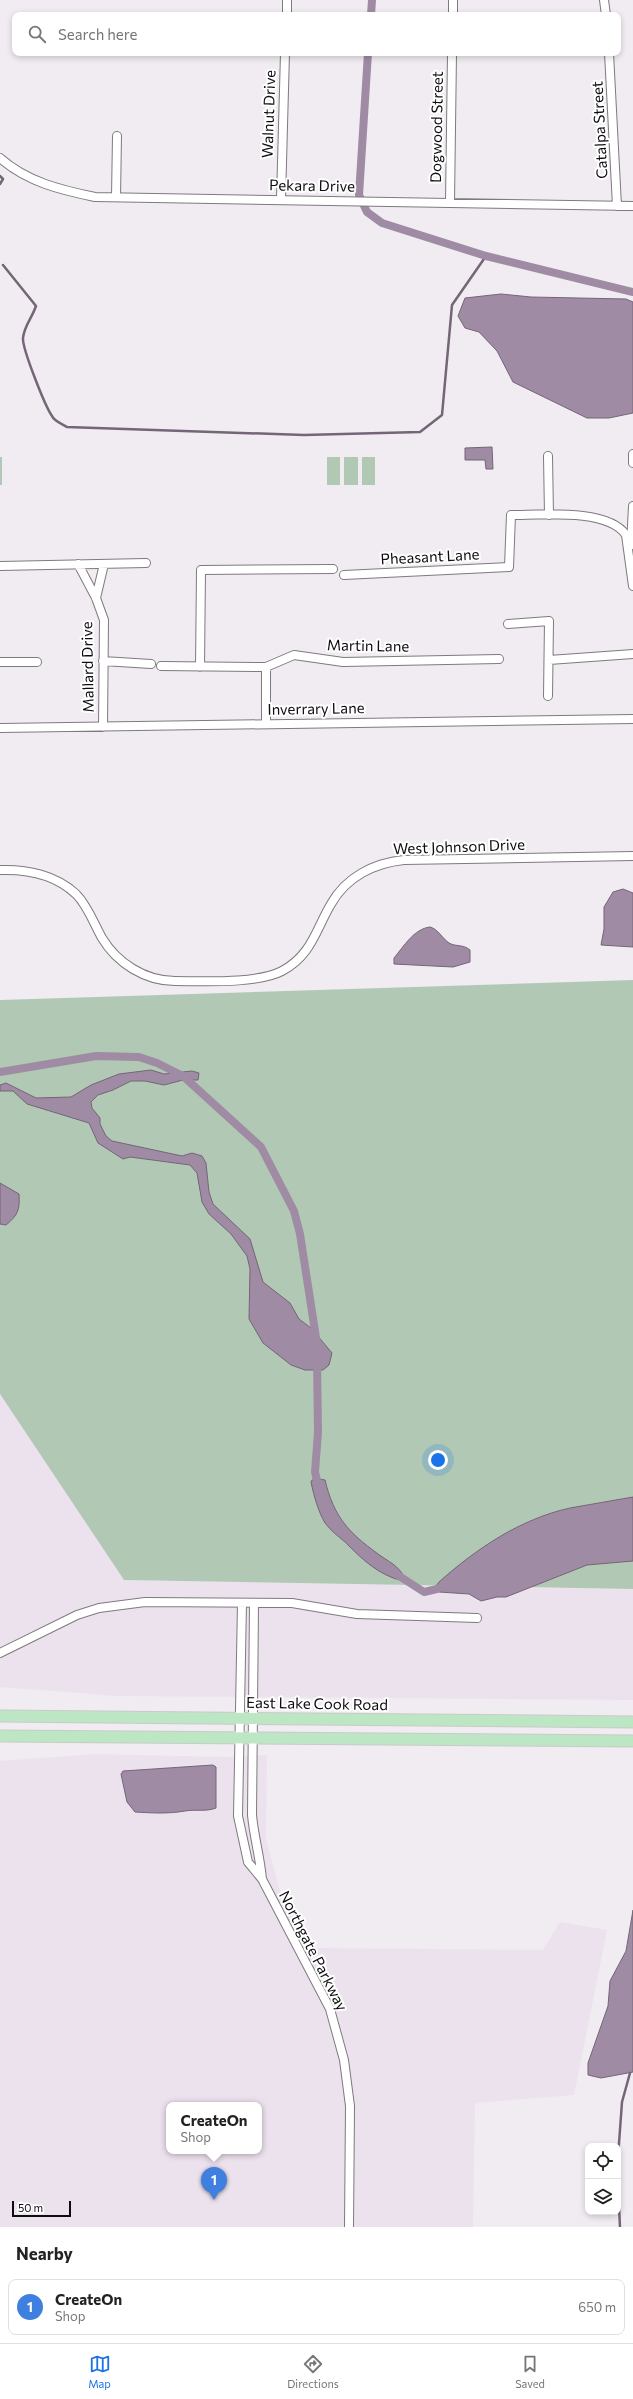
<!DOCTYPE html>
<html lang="en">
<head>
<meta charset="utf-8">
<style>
	body { margin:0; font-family:Commissioner,sans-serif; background:#f2f2f2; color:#222 }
	.controls { position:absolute; right:12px; bottom:12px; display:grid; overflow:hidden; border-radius:8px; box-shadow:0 2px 6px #0003 }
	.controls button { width:36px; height:36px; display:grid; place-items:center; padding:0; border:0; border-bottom:1px solid #e0e0e0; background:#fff; color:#222; font:20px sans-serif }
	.scale { position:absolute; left:12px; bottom:10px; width:59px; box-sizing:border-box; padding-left:4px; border:2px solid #0d0c0e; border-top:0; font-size:11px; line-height:14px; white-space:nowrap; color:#0d0c0e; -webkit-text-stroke:3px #fff; paint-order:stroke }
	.you { position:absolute; left:438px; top:1460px; width:14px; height:14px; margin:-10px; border:3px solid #fff; border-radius:50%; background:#1a73e8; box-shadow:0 0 0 6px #1a73e833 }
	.badge { display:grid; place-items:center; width:26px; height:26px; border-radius:50%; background:#1a73e8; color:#fff; font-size:13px; font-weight:700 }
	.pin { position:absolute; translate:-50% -33px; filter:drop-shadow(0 1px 2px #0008) }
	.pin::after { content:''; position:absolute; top:21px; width:14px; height:12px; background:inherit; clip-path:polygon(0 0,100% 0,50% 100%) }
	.popup { position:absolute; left:166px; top:2102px; width:96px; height:52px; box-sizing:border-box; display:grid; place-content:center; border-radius:8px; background:#fff; filter:drop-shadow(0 1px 3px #0005); font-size:13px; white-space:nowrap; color:#767676 }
	.popup b { font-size:15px; color:#222 }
	.popup::after { content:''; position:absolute; left:50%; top:100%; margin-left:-8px; border:8px solid transparent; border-top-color:#fff }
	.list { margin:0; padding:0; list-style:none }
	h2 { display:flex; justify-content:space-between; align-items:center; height:52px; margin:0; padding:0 16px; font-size:17px }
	h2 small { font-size:13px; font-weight:400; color:#767676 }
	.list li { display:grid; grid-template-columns:26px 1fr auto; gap:12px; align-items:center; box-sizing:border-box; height:56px; margin:0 8px 8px; padding:0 8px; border:1px solid #e0e0e0; border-radius:8px }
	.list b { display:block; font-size:15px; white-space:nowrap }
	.list p { margin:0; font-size:13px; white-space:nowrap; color:#767676 }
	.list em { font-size:13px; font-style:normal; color:#767676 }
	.icon { flex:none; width:22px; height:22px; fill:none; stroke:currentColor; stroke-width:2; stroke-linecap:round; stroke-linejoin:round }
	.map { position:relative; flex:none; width:633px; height:2227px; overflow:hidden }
	.search { position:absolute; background:#fff; box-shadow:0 2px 6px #0003; left:12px; right:12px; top:12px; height:44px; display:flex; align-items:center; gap:10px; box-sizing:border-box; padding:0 14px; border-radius:8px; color:#767676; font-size:15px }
	.sheet { height:116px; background:#fff }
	nav { display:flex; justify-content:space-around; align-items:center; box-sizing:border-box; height:56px; border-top:1px solid #e0e0e0; background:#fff; font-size:11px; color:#767676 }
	nav a { display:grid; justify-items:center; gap:2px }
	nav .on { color:#1a73e8 }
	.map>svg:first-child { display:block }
	.built { fill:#ece2ee; fill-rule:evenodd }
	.green { fill:#b1c9b4 }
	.water { fill:#a08ba4; stroke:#746577 }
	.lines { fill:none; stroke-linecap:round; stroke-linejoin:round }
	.stream { stroke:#746577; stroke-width:2.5 }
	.canal { stroke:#a08ba4; stroke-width:8 }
	.minor-casing { stroke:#7e7a7e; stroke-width:10 }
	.major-casing { stroke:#cacaca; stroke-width:13 }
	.minor { stroke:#fff; stroke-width:8 }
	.major { stroke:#bde6c4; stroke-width:11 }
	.labels { text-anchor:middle; stroke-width:4; stroke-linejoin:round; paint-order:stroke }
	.street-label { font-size:15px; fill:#0d0c0e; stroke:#fff }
</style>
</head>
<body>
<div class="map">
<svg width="633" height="2227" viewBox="0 0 633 2227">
	<rect width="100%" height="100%" fill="#f0ecf1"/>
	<!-- built -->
	<path class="built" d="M0 1394 124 1580 633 1589V1700L118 1696 0 1687Z
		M96 1754 226 1757 267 1755 266 1839 280 1891 313 1948 543 1950 560 1922 607 1930 574 2095 475 2103 473 2227H0V1761ZM169 2105H259V2151H169Z"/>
	<!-- green -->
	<path class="green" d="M0 457H2V485H0Z
		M327 457H340V485H327Z
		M344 457H358V485H344Z
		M362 457H375V485H362Z
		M633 980V1589L124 1580 0 1394V1000Z"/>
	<!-- water -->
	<path class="water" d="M501 294 531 297 626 299 633 302V413L609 418H587L513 382 497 351 479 332 465 328 458 316 465 298Z
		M492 447 493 469H486L485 460H465V448Z
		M623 889 633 893V947L601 945 604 929V907L613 892Z
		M430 927C438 929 442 938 449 943 456 947 463 944 470 950V962L453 967 394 964V958C404 946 414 929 430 927Z
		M151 1070 164 1074 192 1071 199 1073 198 1080H183L164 1085 145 1081H131L113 1090 98 1095 91 1102 92 1108 100 1118V1124L106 1136 112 1141 182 1156 192 1153 202 1156 206 1163 209 1192 213 1204 250 1239 263 1282 290 1303 299 1319 311 1328 332 1353 329 1365 323 1370H305L291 1365 263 1343 249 1319 250 1269 247 1256 231 1234 209 1214 202 1202 197 1173 190 1165 130 1157 123 1159 98 1143 89 1123 27 1104 13 1091H0V1085L6 1083 36 1098 71 1097 91 1085 119 1074Z
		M0 1183 19 1194C20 1210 18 1215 6 1225L0 1224Z
		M319 1479 325 1480C334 1517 348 1532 378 1554 389 1562 398 1565 405 1578L403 1581C378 1575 362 1559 345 1542 338 1536 331 1531 325 1523 318 1511 314 1496 311 1482L312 1480Z
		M633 1497V1561L587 1565 506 1597H497L481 1601 469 1594 439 1592 436 1586 439 1582C476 1549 520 1519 570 1508 591 1504 612 1501 633 1497Z
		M213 1765 216 1767V1808C206 1812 196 1809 185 1811 168 1814 152 1813 135 1812L127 1802 121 1774 123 1771Z
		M633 1910V2072L601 2078 588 2075V2063L608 2006 610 1981 626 1951Z"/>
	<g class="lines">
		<!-- stream -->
		<path class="stream" d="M0 176 3 179 0 184
			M3 265 36 306C32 318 24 326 23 338 22 348 45 406 52 416 54 421 62 424 67 427L304 435 420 432 442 415 452 305 486 256
			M618 2157 622 2102 630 2073
			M618 2185 620 2227"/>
		<!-- canal -->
		<path class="canal" d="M371 15 372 0
			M368 53 359 195 367 212 382 223 486 256 633 292
			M0 1072 96 1056 139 1057 157 1063 183 1076 261 1147 294 1211 300 1234 317 1344
			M317 1360 318 1432 315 1472 319 1489
			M396 1574 424 1592 437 1589"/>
		<defs>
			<path id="minor" d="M604 0 606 15
				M287 15V0
				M453 15V0
				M609 53 617 206
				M0 158C27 182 61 190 95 197L633 206
				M116 197 117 136
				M281 199 285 53
				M450 202 452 53
				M633 454V463
				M548 456 549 515
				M631 545 633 506
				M78 564 96 598 104 620 103 727
				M0 566 146 563
				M344 575 509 567 511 515C540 515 608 508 626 535L633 586
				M96 598 104 564
				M508 624 549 621 548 696
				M549 660 633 654
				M103 661 151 664
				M0 662H37
				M161 666 266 667 294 655 343 662 499 659
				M200 667 201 570 333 569
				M266 667V724
				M0 728 633 719
				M0 870C27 869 56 875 76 894 88 906 94 924 102 938 117 963 145 981 175 981 203 981 257 984 282 971 312 955 316 929 331 904 346 877 374 863 404 860L633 856
				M242 1603 238 1816 248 1862 262 1879 330 2009 344 2060 350 2106 349 2227
				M254 1603 252 1815C254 1837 260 1857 262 1879
				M0 1653 77 1615 99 1608 145 1602 292 1603 357 1614 477 1618"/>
			<path id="major" d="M0 1716 633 1722
				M0 1736 633 1741"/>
		</defs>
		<!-- minor casing -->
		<use href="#minor" class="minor-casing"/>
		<!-- major casing -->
		<use href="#major" class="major-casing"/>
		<!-- minor -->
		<use href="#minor" class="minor"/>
		<!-- major -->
		<use href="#major" class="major"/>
	</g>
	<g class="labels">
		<!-- street labels -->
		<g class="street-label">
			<text transform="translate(269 114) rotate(-88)" y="5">Walnut Drive</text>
			<text transform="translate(437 127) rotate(-89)" y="5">Dogwood Street</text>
			<text transform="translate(600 130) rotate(-93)" y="5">Catalpa Street</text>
			<text transform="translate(312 186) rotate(1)" y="5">Pekara Drive</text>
			<text transform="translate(430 557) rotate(-3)" y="5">Pheasant Lane</text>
			<text transform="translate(368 646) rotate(1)" y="5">Martin Lane</text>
			<text transform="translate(88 667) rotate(-91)" y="5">Mallard Drive</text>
			<text transform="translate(316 709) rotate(-1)" y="5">Inverrary Lane</text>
			<text transform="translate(459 847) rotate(-2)" y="5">West Johnson Drive</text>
			<text transform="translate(317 1704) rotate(1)" y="5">East Lake Cook Road</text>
			<text transform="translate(313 1951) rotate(63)" y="5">Northgate Parkway</text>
		</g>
	</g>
</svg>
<div class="controls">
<button><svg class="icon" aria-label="locate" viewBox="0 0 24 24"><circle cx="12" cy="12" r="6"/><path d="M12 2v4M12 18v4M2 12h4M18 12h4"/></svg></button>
<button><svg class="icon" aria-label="layers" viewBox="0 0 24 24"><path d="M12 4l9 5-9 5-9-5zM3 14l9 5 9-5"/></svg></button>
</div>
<div class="scale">50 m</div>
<div class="you"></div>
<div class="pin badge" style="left:214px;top:2200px;background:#3f7fe0">1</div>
<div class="popup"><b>CreateOn</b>Shop</div>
<div class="search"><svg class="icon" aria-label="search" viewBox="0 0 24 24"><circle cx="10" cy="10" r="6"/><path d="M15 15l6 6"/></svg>Search here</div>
</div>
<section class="sheet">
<h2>Nearby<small></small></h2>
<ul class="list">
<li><span class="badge" style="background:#3f7fe0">1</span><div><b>CreateOn</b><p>Shop</p></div><em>650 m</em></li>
</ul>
</section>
<nav>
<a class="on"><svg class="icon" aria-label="map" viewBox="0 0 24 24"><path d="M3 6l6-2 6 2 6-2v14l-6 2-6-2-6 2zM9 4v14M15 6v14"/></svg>Map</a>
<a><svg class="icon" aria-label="directions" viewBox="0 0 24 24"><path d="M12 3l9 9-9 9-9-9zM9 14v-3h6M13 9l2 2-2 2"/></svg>Directions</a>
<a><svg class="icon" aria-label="saved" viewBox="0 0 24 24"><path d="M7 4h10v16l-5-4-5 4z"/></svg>Saved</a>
</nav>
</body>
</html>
